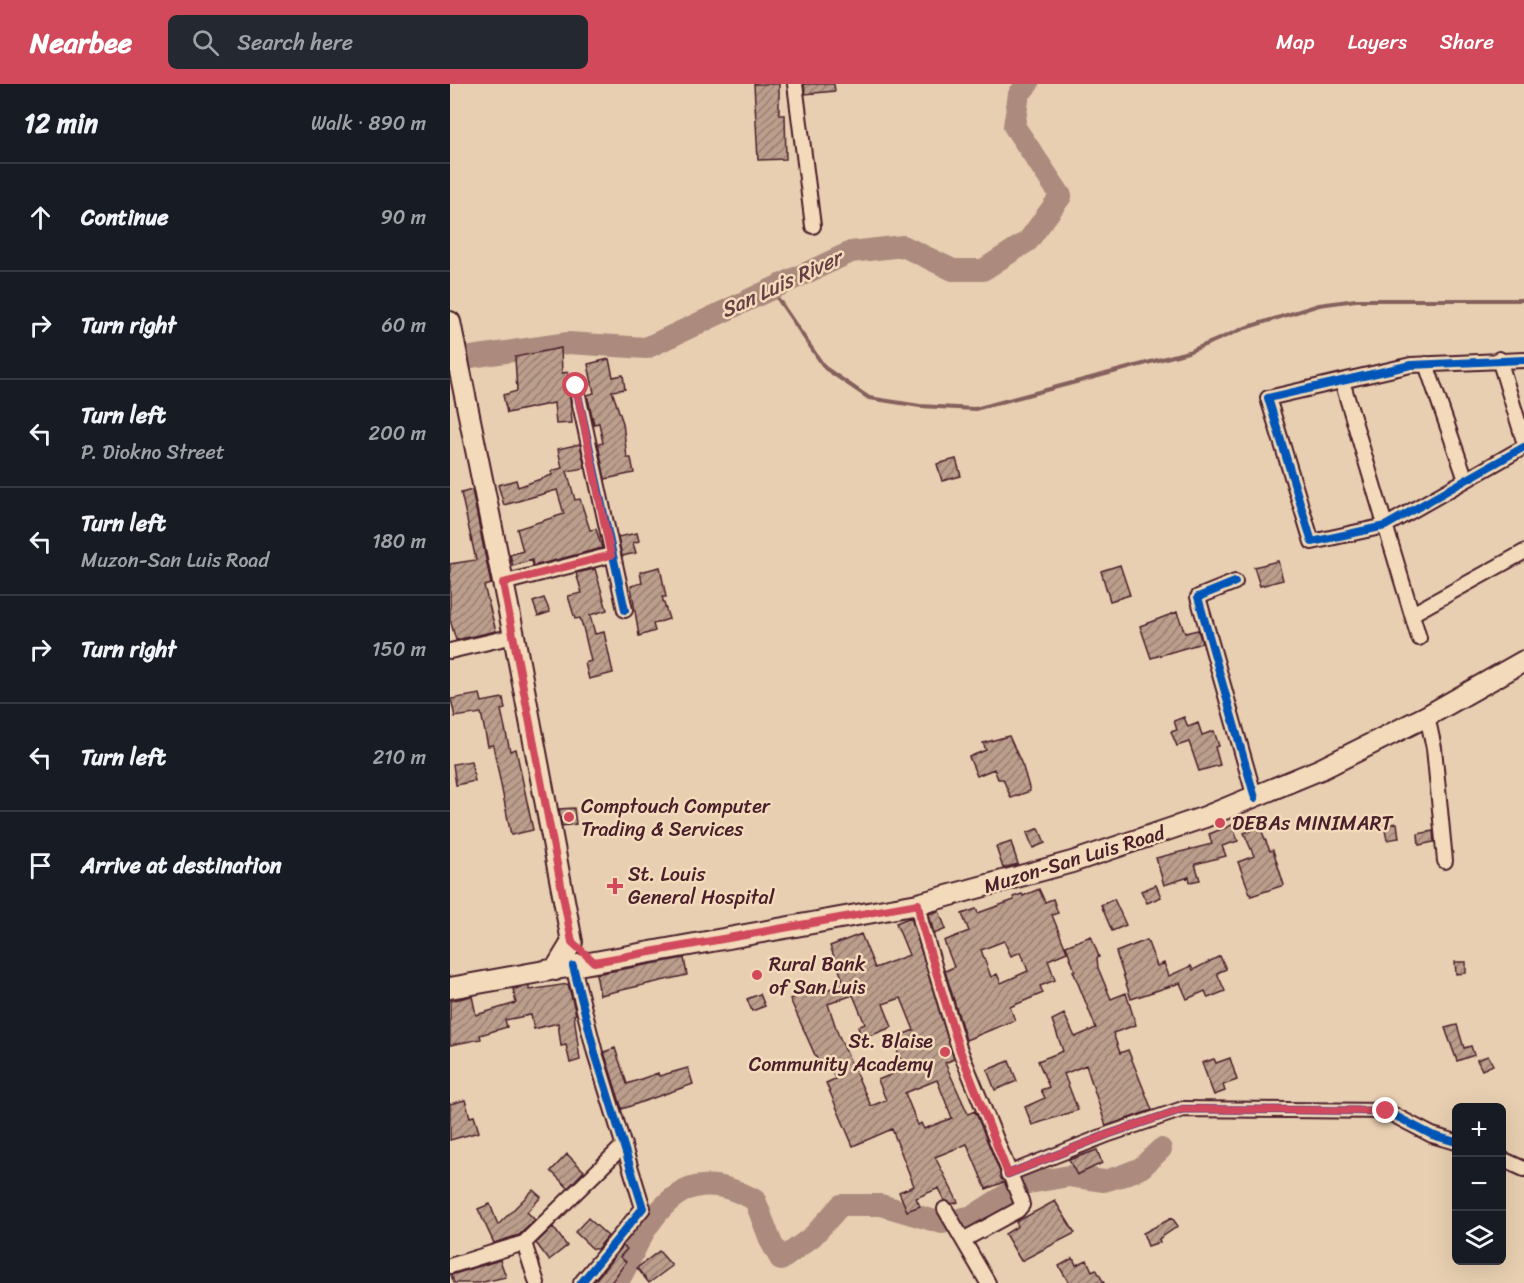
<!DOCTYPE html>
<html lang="en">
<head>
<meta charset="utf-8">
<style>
	body { margin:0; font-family:Sriracha,sans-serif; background:#242831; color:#f1f3f6 }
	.controls { position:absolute; right:18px; bottom:18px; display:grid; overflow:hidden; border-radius:9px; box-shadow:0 6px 24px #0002 }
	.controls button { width:54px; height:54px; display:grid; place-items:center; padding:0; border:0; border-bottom:2px solid #363941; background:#171b24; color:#f1f3f6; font:30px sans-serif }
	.stop { position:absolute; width:18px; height:18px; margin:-14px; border:4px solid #d1495b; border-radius:50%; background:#fff }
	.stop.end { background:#d1495b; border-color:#fff; box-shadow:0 2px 6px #0008 }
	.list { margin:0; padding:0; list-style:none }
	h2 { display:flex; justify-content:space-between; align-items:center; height:78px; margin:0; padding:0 24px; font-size:26px }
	h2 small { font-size:20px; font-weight:400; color:#9ea1a6 }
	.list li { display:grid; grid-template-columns:39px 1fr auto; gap:18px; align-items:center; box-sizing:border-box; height:108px; padding:0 24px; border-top:2px solid #363941 }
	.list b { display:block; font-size:22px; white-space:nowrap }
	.list p { margin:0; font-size:20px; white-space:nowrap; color:#9ea1a6 }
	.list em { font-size:20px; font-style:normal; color:#9ea1a6 }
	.icon { flex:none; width:33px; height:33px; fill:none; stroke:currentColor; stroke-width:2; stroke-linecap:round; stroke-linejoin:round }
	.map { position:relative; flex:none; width:1074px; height:1199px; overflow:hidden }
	header { display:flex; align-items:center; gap:36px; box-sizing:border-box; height:84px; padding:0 30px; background:#d1495b; color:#fff }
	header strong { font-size:28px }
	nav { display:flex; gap:33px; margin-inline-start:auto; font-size:21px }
	.search { width:420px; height:54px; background:#242831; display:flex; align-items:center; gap:15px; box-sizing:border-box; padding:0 21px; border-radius:9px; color:#9ea1a6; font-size:22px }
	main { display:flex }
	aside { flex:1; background:#171b24 }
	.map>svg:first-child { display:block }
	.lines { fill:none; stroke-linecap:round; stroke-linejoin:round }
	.stream { stroke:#85605d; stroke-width:4 }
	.river { stroke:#ac8b7e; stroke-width:22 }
	.building { fill:url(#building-hatch); stroke:#4a1f2b; stroke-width:1.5; fill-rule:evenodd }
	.street-casing { stroke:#4a1f2b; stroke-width:18 }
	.secondary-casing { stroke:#4a1f2b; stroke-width:24 }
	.street { stroke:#f2daba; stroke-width:14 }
	.secondary { stroke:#f2daba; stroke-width:20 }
	.cycleway-casing { stroke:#f2daba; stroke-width:11 }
	.cycleway { stroke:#0057b8; stroke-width:8 }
	.route { stroke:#d1495b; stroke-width:8 }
	.poi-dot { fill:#d1495b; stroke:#f2daba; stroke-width:2 }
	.labels { text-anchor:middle; stroke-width:5; stroke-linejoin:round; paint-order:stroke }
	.poi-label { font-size:20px; fill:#4a1f2b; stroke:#f2daba; text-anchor:start }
	.street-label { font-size:20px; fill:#4a1f2b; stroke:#f2daba }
	.water-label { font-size:21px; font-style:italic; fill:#673f44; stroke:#f2daba }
</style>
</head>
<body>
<header>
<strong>Nearbee</strong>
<div class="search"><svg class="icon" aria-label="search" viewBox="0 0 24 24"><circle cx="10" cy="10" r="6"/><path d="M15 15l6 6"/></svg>Search here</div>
<nav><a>Map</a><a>Layers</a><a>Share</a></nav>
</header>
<main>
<aside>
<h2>12 min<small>Walk · 890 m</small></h2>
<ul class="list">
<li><svg class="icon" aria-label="ahead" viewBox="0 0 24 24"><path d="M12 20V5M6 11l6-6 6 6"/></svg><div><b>Continue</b></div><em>90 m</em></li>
<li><svg class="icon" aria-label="right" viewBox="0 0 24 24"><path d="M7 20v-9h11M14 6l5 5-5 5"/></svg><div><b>Turn right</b></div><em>60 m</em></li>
<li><svg class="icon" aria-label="left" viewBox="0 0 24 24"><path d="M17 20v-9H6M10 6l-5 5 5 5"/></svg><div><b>Turn left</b><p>P. Diokno Street</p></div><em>200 m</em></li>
<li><svg class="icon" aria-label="left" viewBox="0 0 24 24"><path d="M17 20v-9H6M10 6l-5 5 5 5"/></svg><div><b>Turn left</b><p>Muzon-San Luis Road</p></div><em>180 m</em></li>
<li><svg class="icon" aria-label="right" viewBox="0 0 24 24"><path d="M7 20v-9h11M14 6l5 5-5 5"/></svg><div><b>Turn right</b></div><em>150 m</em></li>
<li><svg class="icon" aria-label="left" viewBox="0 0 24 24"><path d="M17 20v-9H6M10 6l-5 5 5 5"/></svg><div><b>Turn left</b></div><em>210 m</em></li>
<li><svg class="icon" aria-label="arrive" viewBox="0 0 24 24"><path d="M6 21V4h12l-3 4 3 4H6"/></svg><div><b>Arrive at destination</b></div></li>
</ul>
</aside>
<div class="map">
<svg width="1074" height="1199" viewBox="0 0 1074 1199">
	<defs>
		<pattern id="building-hatch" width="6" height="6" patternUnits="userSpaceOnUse" patternTransform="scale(1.5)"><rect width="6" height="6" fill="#bb9e8c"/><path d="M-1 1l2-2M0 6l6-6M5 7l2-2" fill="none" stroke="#9a8073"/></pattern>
	</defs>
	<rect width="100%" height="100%" fill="#e8cfb1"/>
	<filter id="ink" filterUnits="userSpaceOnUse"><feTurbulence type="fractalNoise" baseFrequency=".0167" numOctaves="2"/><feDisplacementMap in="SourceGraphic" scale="12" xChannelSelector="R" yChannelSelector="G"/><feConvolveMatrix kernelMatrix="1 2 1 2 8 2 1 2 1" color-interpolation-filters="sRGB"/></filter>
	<g filter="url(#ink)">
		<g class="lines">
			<!-- stream -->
			<path class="stream" d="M322 206 375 284 419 314 470 322 525 325 738 268 795 244 869 221 906 216H1074"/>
			<!-- river -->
			<path class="river" d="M0 276 118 259 196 264 401 168 453 162 503 186H533L578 157 611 112 564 42 569 10 578 0
				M167 1199C179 1181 186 1159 198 1142 228 1097 260 1091 305 1116L321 1158 331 1176 363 1152 391 1121H431L492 1139 523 1132 573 1100 619 1092 654 1097 671 1092 691 1084 711 1065"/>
		</g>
		<!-- building -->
		<path class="building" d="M304 0H329V31H335L336 75 308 76Z
			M354 0H384L385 7 355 10Z
			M111 264 112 289 118 288 122 339 106 340 104 319 57 329 53 311 67 307 65 273Z
			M159 275 163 293 173 291 175 305 162 307 173 339 177 374H181L184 389 155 395 148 360 153 359 149 339 144 340 137 311 144 309 138 280Z
			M130 360 135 384 117 387 125 416 130 415 140 446 146 445 152 464 83 482 82 476 63 482 60 471 73 467 67 445 114 430 107 406 54 421 48 401 66 396 68 403 102 391 101 387 112 384 108 365Z
			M506 375 511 392 492 397 487 380Z
			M22 406 41 500 34 502 46 547 6 556 0 536V480L26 476 11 409Z
			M187 449 189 457 183 459 186 469 172 472 168 453Z
			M828 477 833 496 810 502 804 483Z
			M670 481 680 511 660 517 651 487Z
			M210 483 216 513H212L219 535 203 540 205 547 189 552 181 502 192 499 190 488Z
			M145 485 157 526 140 531 145 550 154 548 163 589 139 595 135 579 141 577 133 543 130 534 125 535 118 512 132 509 126 489Z
			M94 514 100 528 88 532 83 518Z
			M727 528 735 549 748 546 752 559 701 574 690 542Z
			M30 610 32 618 53 614 55 625 51 626 60 667 66 665 83 746 61 751 43 661 38 662 31 629 5 633 1 615Z
			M734 633 738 643 748 639 752 651 764 647 769 662 765 663 770 681 749 687 739 658 727 662 721 648 727 646 724 637Z
			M559 652 573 683 580 707 561 714 553 695H548L544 685 527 692 519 673 536 666 533 659Z
			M21 677 25 697 6 701 3 680Z
			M124 724 126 740 112 742 109 725Z
			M947 739 949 754 937 756 934 741Z
			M782 741 788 757 772 762 776 772 745 780 750 796 740 798 739 793 714 801 706 774 762 760 759 750Z
			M810 743 820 767 823 766 834 801 801 812 788 778 804 772 794 749Z
			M589 744 595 759 583 764 577 749Z
			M983 747 984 758 969 761 968 750Z
			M561 758 568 780 553 784 546 763Z
			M706 801 711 813 697 819 691 807Z
			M589 805 595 818 603 815 608 829 602 831 617 868 598 876 605 896 590 902 593 909 560 923 565 936 516 956 495 887 504 883 494 857 519 847 512 830 526 825 528 829 564 816 563 813 572 810 573 812ZM554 857 561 872 571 868 578 887 551 899 547 890 541 893 531 866Z
			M664 815 676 841 662 847 651 821Z
			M489 827 496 845 484 850 479 830Z
			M461 833 504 975 495 979 518 1030 525 1027 554 1098 536 1105 517 1060 485 1073 508 1118 502 1120 494 1116 489 1104 466 1114 470 1122 457 1127 449 1108 464 1102 442 1045 403 1062 376 999 385 995 378 976 369 980 340 915 370 903 372 908 394 899 380 862 411 850 425 884 459 871 446 839ZM403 911 415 940 408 943 412 955 442 943 433 920 451 914 464 946 442 955 455 985 428 996 436 1016 421 1022 388 950 378 920ZM487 996 502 1034 474 1045 471 1039 468 1041 455 1009Z
			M641 852 649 873 647 874 648 884 661 915 676 909 686 941 663 949 670 969 678 966 702 1026 656 1042 636 981 614 990 628 1026 582 1041 575 1023 595 1014 591 1006 599 1003 588 977 613 967 602 936 614 930 625 953 646 944 623 887H625L616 862Z
			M697 856 707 882 714 879 719 892 741 882 743 886 770 872 776 885 767 889 775 907 758 914 755 907 737 915 730 899 681 915 666 868Z
			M234 874 237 891 150 911 146 890Z
			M1005 878H1016V889L1006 890Z
			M118 900 126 930 124 931 130 976 120 979 116 961 111 962 108 939 84 945 81 931 55 936 57 943 30 951 31 955 0 961V917L22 912 26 931 66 919 63 905 79 902V906Z
			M310 910 315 922 302 927 297 915Z
			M1007 941 1014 964 1021 962 1024 971 1007 977 995 944Z
			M165 964 177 1000 208 989 209 992 238 984 243 1000 172 1025 154 968Z
			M1038 972 1043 981 1032 986 1027 976Z
			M780 974 787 996 773 1001 775 1007 764 1011 752 979 764 975 766 979Z
			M559 977 567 997 545 1006 537 986Z
			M15 1016 20 1033 24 1032 29 1048 0 1056V1020Z
			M647 1066 652 1079 627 1091 619 1076Z
			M117 1070 134 1087 118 1104 101 1087Z
			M83 1106 91 1113 77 1128 85 1136 69 1151 44 1159 28 1125 40 1120 48 1141Z
			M605 1117 625 1149 571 1177 555 1150 568 1142 566 1138Z
			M138 1134 158 1152 147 1165H143L125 1148Z
			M722 1134 728 1142 709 1155 710 1158 698 1162 693 1149Z
			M103 1143 117 1162 99 1176 86 1159Z
			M173 1162 177 1165 170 1173 176 1178 163 1196 160 1199H143Z
			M209 1167 222 1182 199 1199 187 1184Z
			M623 1174 626 1181 637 1176 642 1187 646 1185 654 1199H619L609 1182Z
			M50 1176 56 1193 29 1199H4L1 1191Z"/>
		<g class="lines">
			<defs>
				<path id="street" d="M345 0 363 142
					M1049 275 1074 357
					M1074 276 961 281 818 314 862 458 935 442 1074 363
					M976 280 1016 396
					M892 297 969 554
					M126 302 175 526
					M785 498 748 513 805 714
					M53 499 161 471
					M962 530 1074 468
					M0 567 64 552
					M977 632 984 664 995 777
					M468 820 471 838 509 964 571 1117 572 1121 568 1126 513 1156 538 1199
					M123 882 145 969 193 1124 131 1199
					M1052 1075 1074 1085
					M558 1090 659 1050 733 1025 936 1027 982 1051 1006 1058
					M495 1125 513 1156
					M74 1159 87 1199
					M0 1182 74 1159 174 1061"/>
				<path id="secondary" d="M0 238 64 552 122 858 105 886
					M0 904 468 820 622 778 755 733 871 685 977 632 1074 577"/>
			</defs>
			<!-- street casing -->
			<use href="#street" class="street-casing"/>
			<!-- secondary casing -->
			<use href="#secondary" class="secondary-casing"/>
			<!-- street -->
			<use href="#street" class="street"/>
			<!-- secondary -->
			<use href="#secondary" class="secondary"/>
			<defs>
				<path id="cycleway" d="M1074 276 961 281 818 314 862 458 935 442 1074 363
					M126 302 175 526
					M785 498 748 513 805 714
					M123 882 145 969 193 1124 131 1199
					M558 1090 659 1050 733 1025 936 1027 982 1051 1006 1058"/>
			</defs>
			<!-- cycleway casing -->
			<use href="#cycleway" class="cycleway-casing"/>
			<!-- cycleway -->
			<use href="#cycleway" class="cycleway"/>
		</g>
	</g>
	<g class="lines" filter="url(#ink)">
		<!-- route -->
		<path class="route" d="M126 302 161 471 53 499 122 858 144 878 468 820 471 838 509 964 558 1090 659 1050 733 1025 936 1027"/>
	</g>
	<!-- markers -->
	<g class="poi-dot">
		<circle cx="119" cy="733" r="6"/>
		<circle cx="770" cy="739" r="6"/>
		<path d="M162 793h6v6h6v6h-6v6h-6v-6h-6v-6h6z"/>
		<circle cx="307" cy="891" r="6"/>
		<circle cx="495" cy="968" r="6"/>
	</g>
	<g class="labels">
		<!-- poi labels -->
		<g class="poi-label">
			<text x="131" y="729">Comptouch Computer<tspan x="131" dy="23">Trading &amp; Services</tspan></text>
			<text x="782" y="746">DEBAs MINIMART</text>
			<text x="178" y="797">St. Louis<tspan x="178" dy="23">General Hospital</tspan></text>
			<text x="319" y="887">Rural Bank<tspan x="319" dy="23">of San Luis</tspan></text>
			<text x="483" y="964" text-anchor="end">St. Blaise<tspan x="483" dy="23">Community Academy</tspan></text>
		</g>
		<!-- street labels -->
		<g class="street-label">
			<text transform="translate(624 775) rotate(-17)" y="7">Muzon-San Luis Road</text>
		</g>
		<!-- water labels -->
		<g class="water-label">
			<text transform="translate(331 200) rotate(-25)" y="7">San Luis River</text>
		</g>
	</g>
</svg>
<div class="controls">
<button>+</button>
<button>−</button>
<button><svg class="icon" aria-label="layers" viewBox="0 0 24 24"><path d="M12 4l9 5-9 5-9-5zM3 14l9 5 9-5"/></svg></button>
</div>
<div class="stop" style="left:126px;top:302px"></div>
<div class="stop end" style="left:936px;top:1027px"></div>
</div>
</main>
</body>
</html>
